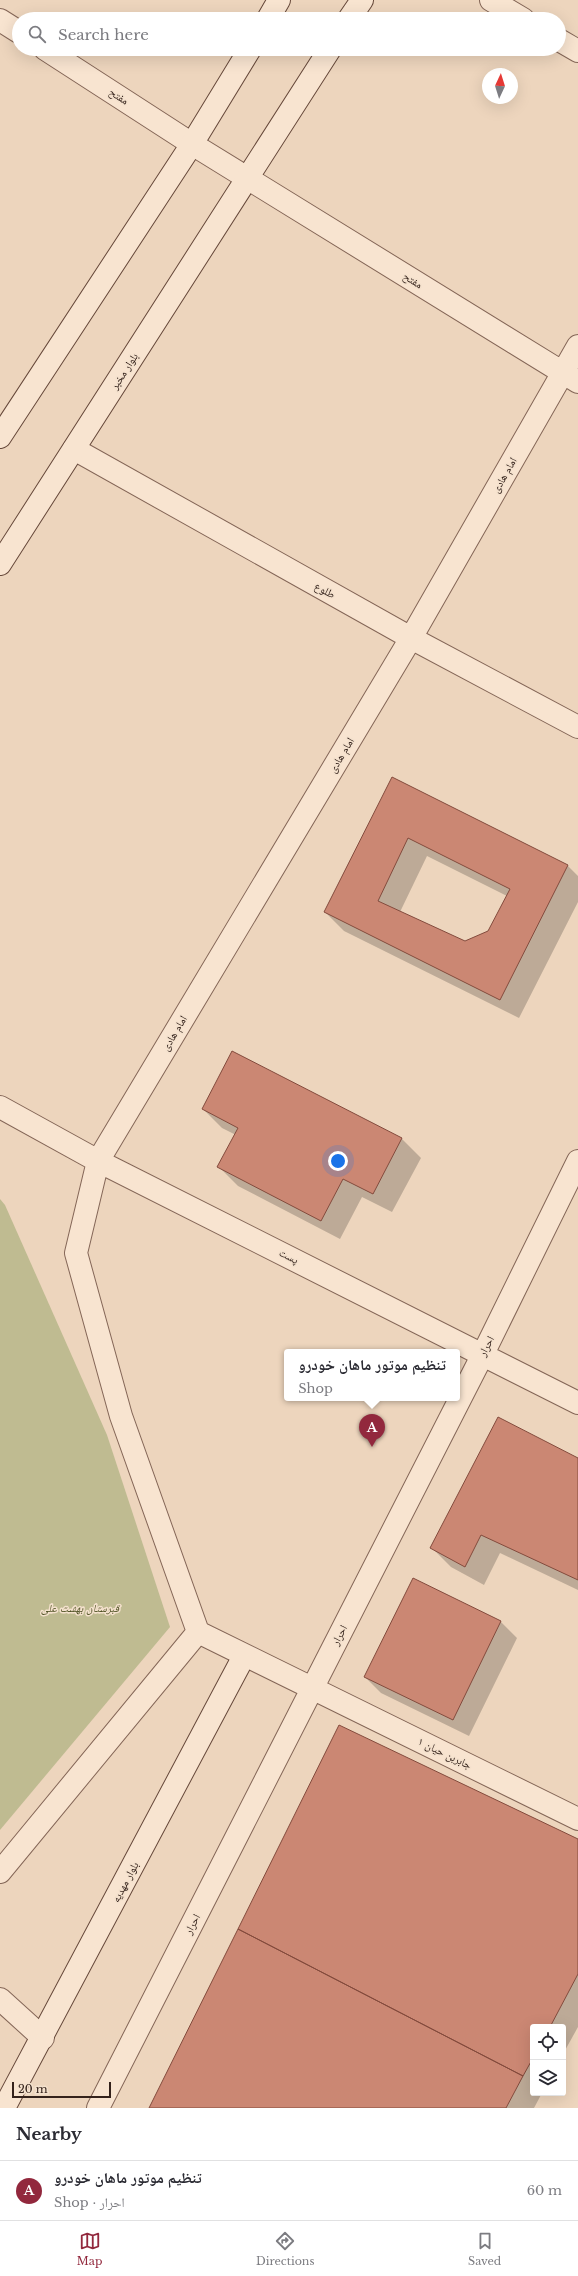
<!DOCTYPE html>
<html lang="en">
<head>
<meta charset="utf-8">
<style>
	body { margin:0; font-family:"Libre Baskerville","Noto Naskh Arabic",serif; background:#f2f2f3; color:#2b2b33 }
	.controls { position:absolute; right:12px; bottom:12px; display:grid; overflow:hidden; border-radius:4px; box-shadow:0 4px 16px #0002 }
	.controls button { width:36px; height:36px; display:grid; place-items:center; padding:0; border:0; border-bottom:1px solid #e1e1e2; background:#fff; color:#2b2b33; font:20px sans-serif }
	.compass { position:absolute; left:482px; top:68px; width:36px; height:36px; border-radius:50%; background:#fff; box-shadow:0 4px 16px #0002; rotate:4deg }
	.scale { position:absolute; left:12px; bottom:10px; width:99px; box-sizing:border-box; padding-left:4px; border:2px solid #34221b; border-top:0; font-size:11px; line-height:14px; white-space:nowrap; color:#34221b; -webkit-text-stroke:3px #f4e1cd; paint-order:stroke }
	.you { position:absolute; left:338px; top:1161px; width:14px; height:14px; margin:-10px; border:3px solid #fff; border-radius:50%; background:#1a73e8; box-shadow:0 0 0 6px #1a73e833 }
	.badge { display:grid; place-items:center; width:26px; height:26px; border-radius:50%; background:#92283d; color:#fff; font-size:13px; font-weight:700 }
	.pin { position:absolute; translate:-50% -33px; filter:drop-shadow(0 1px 2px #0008) }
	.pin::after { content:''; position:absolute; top:21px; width:14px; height:12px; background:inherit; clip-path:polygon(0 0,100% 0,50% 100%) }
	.popup { position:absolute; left:284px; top:1349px; width:176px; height:52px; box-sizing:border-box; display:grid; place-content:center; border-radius:4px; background:#fff; filter:drop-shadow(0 1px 3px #0005); font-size:13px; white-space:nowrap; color:#7c7c81 }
	.popup b { font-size:15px; color:#2b2b33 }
	.popup::after { content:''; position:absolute; left:50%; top:100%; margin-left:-8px; border:8px solid transparent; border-top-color:#fff }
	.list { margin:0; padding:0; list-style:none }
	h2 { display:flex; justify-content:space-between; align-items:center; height:52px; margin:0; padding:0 16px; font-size:17px }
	h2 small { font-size:13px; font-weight:400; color:#7c7c81 }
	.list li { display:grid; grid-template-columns:26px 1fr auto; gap:12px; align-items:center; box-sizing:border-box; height:60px; padding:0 16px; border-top:1px solid #e1e1e2 }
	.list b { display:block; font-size:15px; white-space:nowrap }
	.list p { margin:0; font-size:13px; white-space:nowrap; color:#7c7c81 }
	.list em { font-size:13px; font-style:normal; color:#7c7c81 }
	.icon { flex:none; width:22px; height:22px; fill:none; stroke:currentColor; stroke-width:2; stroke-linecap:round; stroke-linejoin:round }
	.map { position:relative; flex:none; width:578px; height:2108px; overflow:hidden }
	.search { position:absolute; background:#fff; box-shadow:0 4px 16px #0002; left:12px; right:12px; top:12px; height:44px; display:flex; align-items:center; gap:10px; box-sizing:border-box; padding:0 14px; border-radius:22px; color:#7c7c81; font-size:15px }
	.sheet { height:112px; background:#fff }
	nav { display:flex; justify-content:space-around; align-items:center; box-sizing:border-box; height:56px; border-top:1px solid #e1e1e2; background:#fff; font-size:11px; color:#7c7c81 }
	nav a { display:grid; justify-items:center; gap:2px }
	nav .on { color:#92283d }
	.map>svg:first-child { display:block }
	.cemetery { fill:#bfbb91 }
	.shadow { fill:#0003; fill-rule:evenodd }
	.building { fill:#cb8773; stroke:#834b3d; fill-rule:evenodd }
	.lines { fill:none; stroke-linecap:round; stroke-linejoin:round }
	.minor-casing { stroke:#846657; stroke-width:24 }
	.secondary-casing { stroke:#66483a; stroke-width:24 }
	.minor { stroke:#f8e4d0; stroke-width:22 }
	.secondary { stroke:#f8e4d0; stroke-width:22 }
	.labels { text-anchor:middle; stroke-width:3; stroke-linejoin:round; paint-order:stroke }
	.street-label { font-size:11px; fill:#34221b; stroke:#f4e1cd }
	.park-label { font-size:11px; font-style:italic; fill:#4d5022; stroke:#f4e1cd }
</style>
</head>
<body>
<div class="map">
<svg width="578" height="2108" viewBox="0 0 578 2108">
	<rect width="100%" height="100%" fill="#edd5bd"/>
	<!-- cemetery -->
	<path class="cemetery" d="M0 1199 5 1205 107 1435 170 1627 0 1830Z"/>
	<!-- shadow -->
	<path class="shadow" d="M393 778 568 866 578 876V902L519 1018 344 931 325 912ZM427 856 507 896 489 931 465 942 400 912Z
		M232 1052 402 1139 421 1158 392 1212 362 1197 340 1239 238 1186 219 1167 236 1135 222 1128 203 1109Z
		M578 1459V1590L500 1553 484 1585 451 1567 432 1548Z
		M413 1580 501 1622 517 1638 469 1736 381 1693 365 1677Z
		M578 1840V2027L563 2054V2027H533V2093H542L534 2108H150Z"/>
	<!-- building -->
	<path class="building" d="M392 777 568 865 500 1000 324 912ZM408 838 510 889 488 931 465 941 378 901Z
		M232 1051 402 1138 373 1194 343 1179 321 1221 217 1167 238 1128 202 1109Z
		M498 1417 578 1458V1580L481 1535 465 1567 430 1548Z
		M413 1578 501 1621 453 1720 364 1677Z
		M339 1725 578 1839V1974L550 2027H533V2058L523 2076 238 1929Z
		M238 1929 523 2076 506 2108H149Z"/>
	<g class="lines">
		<defs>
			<path id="minor" d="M491 0 523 19
				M0 20 19 32
				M559 40 578 51
				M45 49 192 144 578 382
				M578 346 411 638 98 1161 76 1253 121 1416 198 1632 578 1819
				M74 449 411 638 578 727
				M0 1107 98 1161 578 1403
				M0 1872 198 1632
				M0 1999 43 2038
				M98 2108 483 1354 578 1161"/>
			<path id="secondary" d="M268 19 279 0
				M349 19 362 0
				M0 437 192 144 250 49
				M0 564 330 49
				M4 2108 244 1656"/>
		</defs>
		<!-- minor casing -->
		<use href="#minor" class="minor-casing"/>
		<!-- secondary casing -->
		<use href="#secondary" class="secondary-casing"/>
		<!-- minor -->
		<use href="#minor" class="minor"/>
		<!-- secondary -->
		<use href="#secondary" class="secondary"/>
	</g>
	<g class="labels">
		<!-- street labels -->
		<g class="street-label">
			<text transform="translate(119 96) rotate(33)" y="4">مفتح</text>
			<text transform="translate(413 280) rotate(32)" y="4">مفتح</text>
			<text transform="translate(124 371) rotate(-57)" y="4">بلوار مخبر</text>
			<text transform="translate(504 475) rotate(-60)" y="4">امام هادی</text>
			<text transform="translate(325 590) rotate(29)" y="4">طلوع</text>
			<text transform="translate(341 755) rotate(-59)" y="4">امام هادی</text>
			<text transform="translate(174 1033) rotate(-59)" y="4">امام هادی</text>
			<text transform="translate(289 1256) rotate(27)" y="4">پست</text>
			<text transform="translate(486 1346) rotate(-63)" y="4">احرار</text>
			<text transform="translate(339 1635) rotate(-63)" y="4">احرار</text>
			<text transform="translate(445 1753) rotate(26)" y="4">جابربن حیان ۱</text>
			<text transform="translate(125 1882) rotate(-62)" y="4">بلوار مهدیه</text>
			<text transform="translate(192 1924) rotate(-63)" y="4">احرار</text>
		</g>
		<!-- park labels -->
		<g class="park-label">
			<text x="80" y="1612">قبرستان بهشت علی</text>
		</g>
	</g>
</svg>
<div class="controls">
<button><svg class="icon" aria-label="locate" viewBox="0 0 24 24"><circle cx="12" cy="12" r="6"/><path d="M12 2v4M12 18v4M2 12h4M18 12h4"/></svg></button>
<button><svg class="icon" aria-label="layers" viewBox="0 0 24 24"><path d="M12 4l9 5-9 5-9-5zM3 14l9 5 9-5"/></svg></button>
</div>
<svg class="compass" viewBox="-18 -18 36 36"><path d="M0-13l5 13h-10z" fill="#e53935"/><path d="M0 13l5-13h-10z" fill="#7c7c81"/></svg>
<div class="scale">20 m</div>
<div class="you"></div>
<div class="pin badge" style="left:372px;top:1447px">A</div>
<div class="popup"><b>تنظیم موتور ماهان خودرو</b>Shop</div>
<div class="search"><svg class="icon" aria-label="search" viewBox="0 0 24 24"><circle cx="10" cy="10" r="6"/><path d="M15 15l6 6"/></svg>Search here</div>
</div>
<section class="sheet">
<h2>Nearby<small></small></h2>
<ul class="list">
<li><span class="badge">A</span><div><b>تنظیم موتور ماهان خودرو</b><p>Shop · احرار</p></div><em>60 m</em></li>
</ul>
</section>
<nav>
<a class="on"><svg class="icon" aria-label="map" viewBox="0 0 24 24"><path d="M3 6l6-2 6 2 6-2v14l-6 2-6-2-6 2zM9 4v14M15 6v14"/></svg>Map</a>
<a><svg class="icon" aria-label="directions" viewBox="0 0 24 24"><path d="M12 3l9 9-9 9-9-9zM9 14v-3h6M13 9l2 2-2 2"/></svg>Directions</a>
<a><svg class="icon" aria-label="saved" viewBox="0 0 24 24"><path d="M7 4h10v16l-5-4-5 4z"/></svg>Saved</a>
</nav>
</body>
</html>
